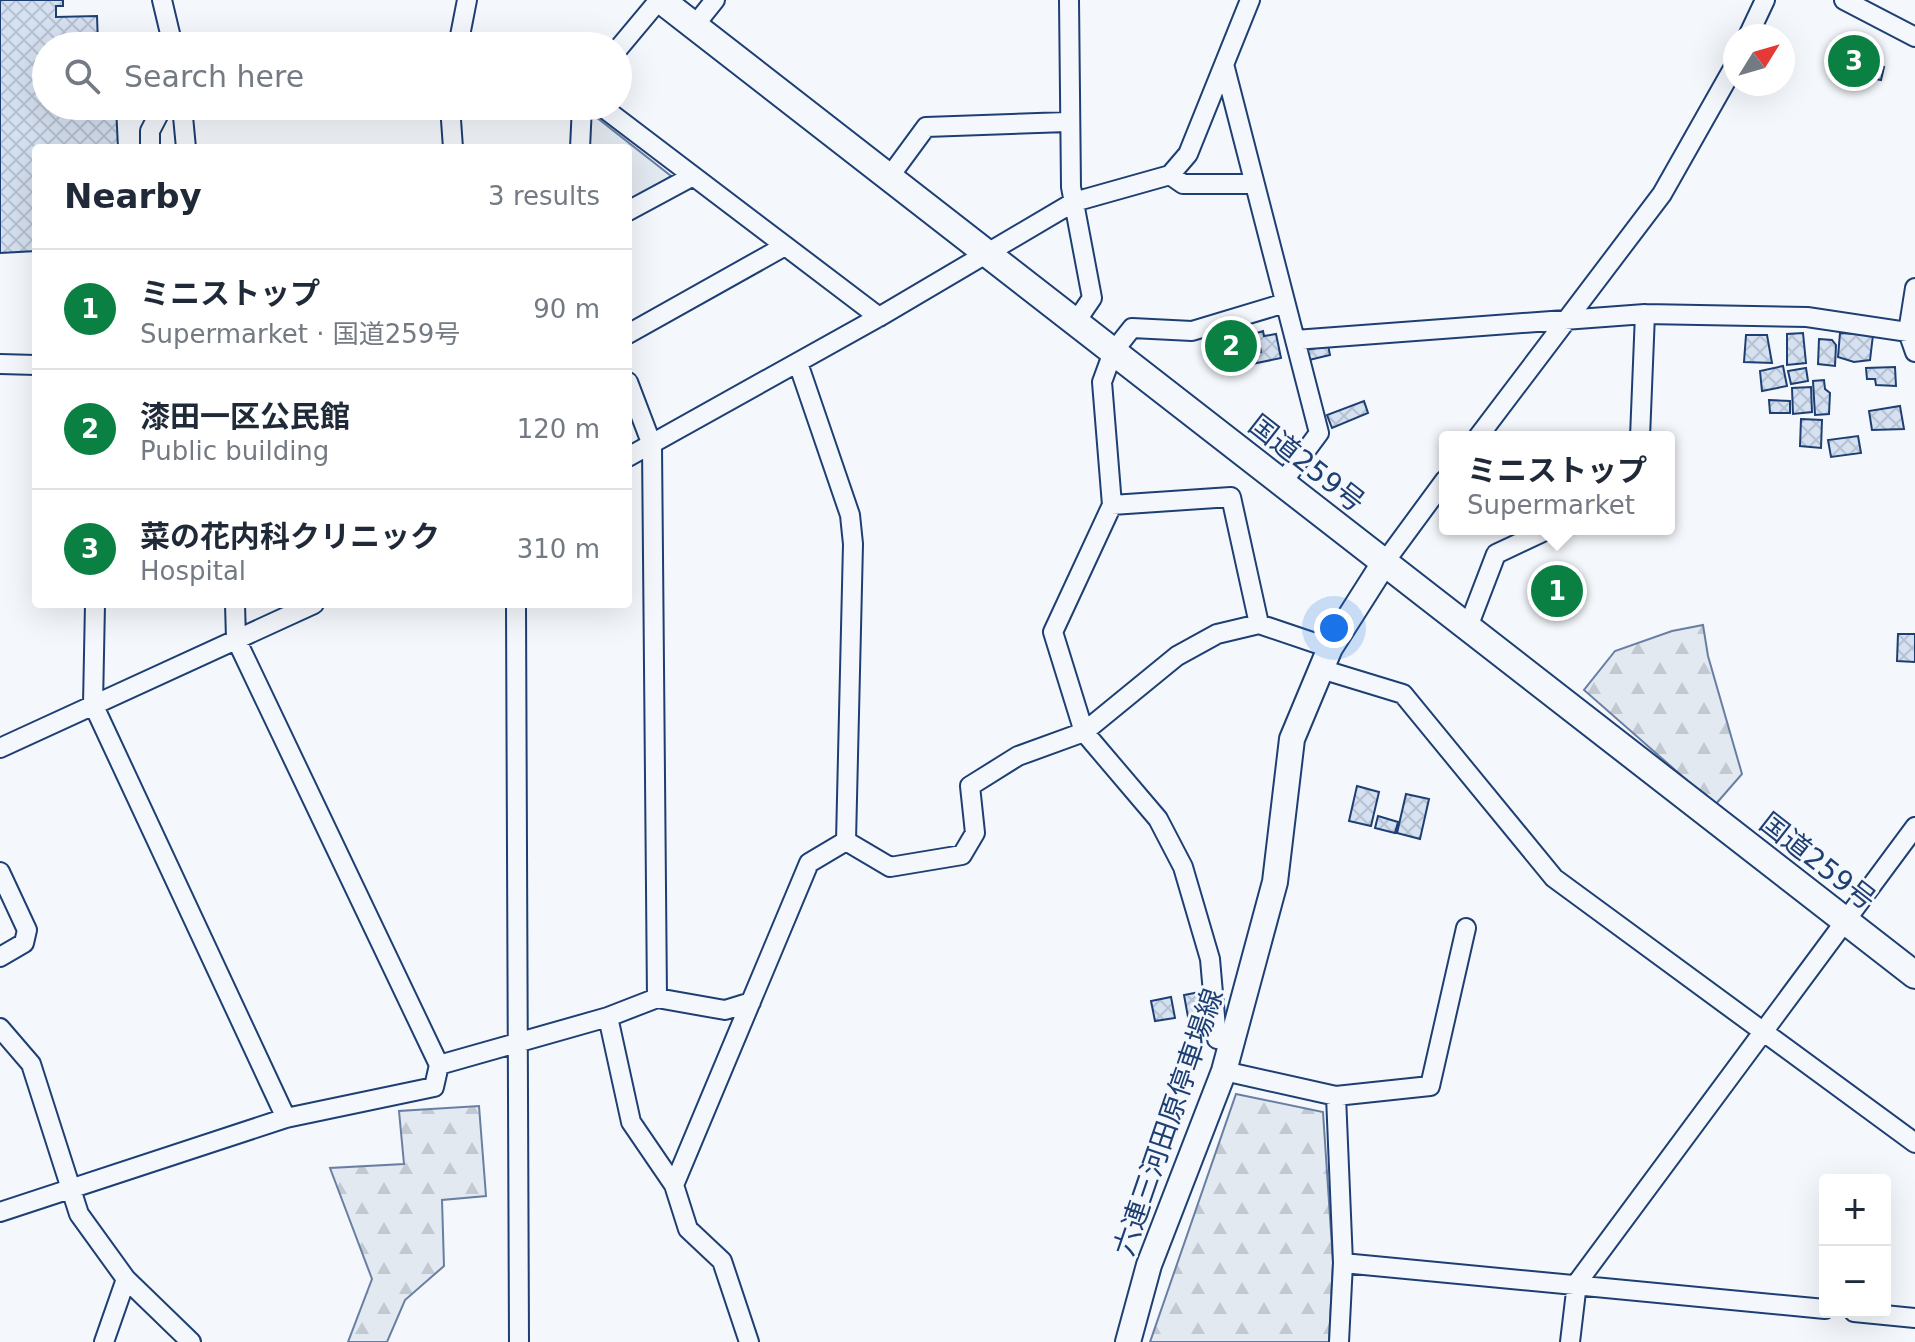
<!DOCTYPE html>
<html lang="en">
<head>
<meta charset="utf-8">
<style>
	body { margin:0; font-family:"DejaVu Sans","Noto Sans JP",sans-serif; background:#f2f2f3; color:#1f2937 }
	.controls { position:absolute; right:24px; bottom:24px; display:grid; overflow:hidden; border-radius:8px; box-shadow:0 8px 32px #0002 }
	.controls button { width:72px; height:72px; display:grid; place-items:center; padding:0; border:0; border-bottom:2px solid #e0e1e3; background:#fff; color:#1f2937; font:40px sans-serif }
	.compass { position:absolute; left:1723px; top:24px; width:72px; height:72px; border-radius:50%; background:#fff; box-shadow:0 8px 32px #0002; rotate:53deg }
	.you { position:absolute; left:1334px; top:628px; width:28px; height:28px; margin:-20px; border:6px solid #fff; border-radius:50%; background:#1a73e8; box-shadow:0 0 0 12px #1a73e833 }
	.badge { display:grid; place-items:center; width:52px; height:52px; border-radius:50%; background:#0b8043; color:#fff; font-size:26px; font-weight:700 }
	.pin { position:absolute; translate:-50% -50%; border:4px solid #fff; box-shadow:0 2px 8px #0006 }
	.popup { position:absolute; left:1439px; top:431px; width:236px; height:104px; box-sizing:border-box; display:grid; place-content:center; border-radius:8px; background:#fff; filter:drop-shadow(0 2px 6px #0005); font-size:26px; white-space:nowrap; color:#747a83 }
	.popup b { font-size:30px; color:#1f2937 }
	.popup::after { content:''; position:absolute; left:50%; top:100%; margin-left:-16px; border:16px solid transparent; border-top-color:#fff }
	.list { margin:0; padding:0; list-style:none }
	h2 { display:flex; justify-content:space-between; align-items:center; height:104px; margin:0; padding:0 32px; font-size:34px }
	h2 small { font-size:26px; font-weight:400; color:#747a83 }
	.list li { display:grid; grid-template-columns:52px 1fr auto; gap:24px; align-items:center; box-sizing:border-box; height:120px; padding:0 32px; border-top:2px solid #e0e1e3 }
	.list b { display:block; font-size:30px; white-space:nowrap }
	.list p { margin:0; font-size:26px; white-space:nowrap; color:#747a83 }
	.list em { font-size:26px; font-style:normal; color:#747a83 }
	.icon { flex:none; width:44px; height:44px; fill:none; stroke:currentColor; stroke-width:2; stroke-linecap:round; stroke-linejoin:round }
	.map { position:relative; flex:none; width:1915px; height:1342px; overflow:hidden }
	.search { position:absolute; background:#fff; box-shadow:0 8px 32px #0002; left:32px; top:32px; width:600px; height:88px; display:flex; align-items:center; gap:20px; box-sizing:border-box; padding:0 28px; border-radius:44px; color:#747a83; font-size:30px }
	.panel { position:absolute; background:#fff; box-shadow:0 8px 32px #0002; left:32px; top:144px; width:600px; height:464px; border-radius:8px }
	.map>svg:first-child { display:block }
	.forest { fill:url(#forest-firs); stroke:#687fa3; stroke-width:2 }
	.park { fill:#e3e9f0; stroke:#687fa3; stroke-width:2 }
	.building { fill:url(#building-cross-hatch); stroke:#1d3f73; stroke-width:2 }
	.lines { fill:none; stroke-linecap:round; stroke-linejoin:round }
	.minor-casing { stroke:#1d3f73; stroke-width:22 }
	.major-casing { stroke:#1d3f73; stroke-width:28 }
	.highway-casing { stroke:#1d3f73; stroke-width:30 }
	.minor { stroke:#f4f7fb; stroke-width:18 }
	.major { stroke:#f4f7fb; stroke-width:24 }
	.highway { stroke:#f4f7fb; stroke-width:26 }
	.labels { text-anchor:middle; stroke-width:6; stroke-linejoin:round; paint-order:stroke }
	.street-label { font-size:28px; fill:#1d3f73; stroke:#f4f7fb }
</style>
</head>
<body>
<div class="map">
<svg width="1915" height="1342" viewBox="0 0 1915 1342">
	<defs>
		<pattern id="forest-firs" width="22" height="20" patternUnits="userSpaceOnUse" patternTransform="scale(2)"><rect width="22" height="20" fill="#e3e9f0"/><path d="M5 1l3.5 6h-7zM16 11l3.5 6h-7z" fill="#c2c9d1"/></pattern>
		<pattern id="building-cross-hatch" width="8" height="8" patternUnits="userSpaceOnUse" patternTransform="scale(2)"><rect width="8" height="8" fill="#d5e0f0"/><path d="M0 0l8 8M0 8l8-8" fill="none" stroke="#b6c1d1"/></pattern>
	</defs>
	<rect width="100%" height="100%" fill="#f4f7fb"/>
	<!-- forest -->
	<path class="forest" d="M1703 625 1708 656 1742 774 1715 805 1584 690 1615 651 1672 631Z
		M1236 1094 1323 1112 1333 1262 1329 1342H1150Z
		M479 1106 486 1196 442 1200 444 1266 405 1300 387 1342H348L372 1279 330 1168 404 1164 399 1111Z"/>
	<!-- park -->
	<path class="park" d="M587 110 671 176 628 203V148H586Z"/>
	<!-- building -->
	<path class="building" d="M0 0H63V6H56V17L97 16 98 44 46 46V106H116L118 148H36V251L0 253Z
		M1843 46 1878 56 1876 65 1884 67 1881 80 1840 72V68L1830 66 1833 47Z
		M1253 330 1258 353 1261 352 1257 333 1263 331 1264 336 1276 334 1281 358 1252 364 1250 352 1231 356 1232 362 1215 366 1214 361 1209 362 1204 339Z
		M1803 333 1806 363 1787 365V334Z
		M1840 333 1873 335 1870 360 1854 362 1838 357Z
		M1746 335H1767L1772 363 1744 362Z
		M1819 339 1832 340 1836 345 1835 366 1818 364Z
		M1328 345 1330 355 1309 360 1307 350Z
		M1783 366 1787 386 1762 391 1760 371Z
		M1895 367 1896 386 1876 385 1875 379H1867L1866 368Z
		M1806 368 1808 381 1791 384 1788 371Z
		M1824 380 1825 389 1830 393 1829 414 1815 415 1813 381Z
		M1811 387 1812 412 1793 414 1792 388Z
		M1769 400 1790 401V413H1770Z
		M1364 401 1368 413 1332 428 1327 415Z
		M1900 406 1904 429 1872 430 1869 411Z
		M1801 419 1822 420 1821 448 1800 446Z
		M1858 436 1861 453 1831 457 1828 440Z
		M1898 634H1915V662L1897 661Z
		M1357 786 1379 792 1371 826 1349 821Z
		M1406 794 1429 799 1420 839 1397 833Z
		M1378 816 1398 822 1395 833 1375 828Z
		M1200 992 1204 1014 1188 1017 1184 995Z
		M1171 997 1175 1018 1155 1021 1151 1001Z"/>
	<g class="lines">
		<defs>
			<path id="minor" d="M162 0 173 46
				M1069 0 1071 187 1092 298 1075 323
				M1844 0 1915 37
				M695 25 715 0
				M1748 36 1765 0
				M458 46 467 0
				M618 49 659 0
				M1225 68 1319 433 1282 483
				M182 106 186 148
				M450 106 453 148
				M601 106 879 317
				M150 148V131L163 106
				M580 148 582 106
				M1170 175 1183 184H1252
				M890 176 926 127 1067 122
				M628 211 693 176
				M1915 288 1908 332 1915 352
				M628 334 785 246
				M1295 340 1645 314 1807 317 1915 333
				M798 363 850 515 853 544 846 841
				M0 364 36 365
				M628 382 652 445 657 998
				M1478 437 1662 194 1735 65
				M1640 437 1645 314
				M628 457 879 317 1074 202 1170 175 1188 154 1250 0
				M1112 505 1231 497 1259 624
				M1384 563 1445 480
				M95 604 93 704 286 1118
				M516 604 519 1342
				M1468 627 1496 554 1549 529
				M1321 669 1403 694 1554 878 1915 1143
				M0 748 314 604
				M846 841 890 867 962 855 975 833 970 786 1018 756 1084 732 1177 656 1217 634 1259 624 1330 648
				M0 872 27 930 24 943 0 957
				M608 1017 631 1122 674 1185 688 1229 722 1261 749 1342
				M0 1028 31 1064 79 1214 126 1279 191 1342
				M1232 1041 1217 1039 1210 959 1183 867 1158 819 1084 732 1053 632 1112 505 1102 382 1113 352 1132 328 1192 331 1285 303
				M439 1065 608 1017 657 998 725 1010 751 1002
				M1224 1071 1336 1096 1343 1263 1339 1342
				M1336 1096 1430 1086 1466 928
				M674 1185 809 863 846 841
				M0 1212 286 1118 434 1087 439 1065 236 639 235 604
				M1343 1263 1825 1309
				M1854 1312 1915 1318
				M104 1342 126 1279
				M1570 1342 1577 1283 1915 827"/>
			<path id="major" d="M1128 1342 1149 1265 1224 1071 1275 882 1292 739 1330 648 1384 563"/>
			<path id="highway" d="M661 0 1915 975"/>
		</defs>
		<!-- minor casing -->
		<use href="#minor" class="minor-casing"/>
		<!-- major casing -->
		<use href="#major" class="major-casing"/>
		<!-- highway casing -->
		<use href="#highway" class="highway-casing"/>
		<!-- minor -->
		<use href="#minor" class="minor"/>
		<!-- major -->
		<use href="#major" class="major"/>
		<!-- highway -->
		<use href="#highway" class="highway"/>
	</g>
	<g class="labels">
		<!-- street labels -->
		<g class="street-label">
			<text transform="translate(1307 463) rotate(38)" y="10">国道259号</text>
			<text transform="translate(1818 861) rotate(38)" y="10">国道259号</text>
			<text transform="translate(1168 1122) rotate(-71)" y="10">六連三河田原停車場線</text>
		</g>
	</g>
</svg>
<div class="controls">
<button>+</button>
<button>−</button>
</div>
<svg class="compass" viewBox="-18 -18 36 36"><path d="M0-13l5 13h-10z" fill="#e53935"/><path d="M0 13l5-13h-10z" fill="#747a83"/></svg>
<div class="you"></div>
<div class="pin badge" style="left:1557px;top:591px">1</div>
<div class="popup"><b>ミニストップ</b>Supermarket</div>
<div class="pin badge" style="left:1231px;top:346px">2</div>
<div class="pin badge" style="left:1854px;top:61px">3</div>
<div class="search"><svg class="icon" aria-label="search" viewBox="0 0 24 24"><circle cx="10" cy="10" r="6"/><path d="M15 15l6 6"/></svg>Search here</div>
<section class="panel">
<h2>Nearby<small>3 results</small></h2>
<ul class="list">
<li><span class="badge">1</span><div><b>ミニストップ</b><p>Supermarket · 国道259号</p></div><em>90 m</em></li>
<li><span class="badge">2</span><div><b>漆田一区公民館</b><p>Public building</p></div><em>120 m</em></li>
<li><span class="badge">3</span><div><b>菜の花内科クリニック</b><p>Hospital</p></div><em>310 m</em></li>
</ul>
</section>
</div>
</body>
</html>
